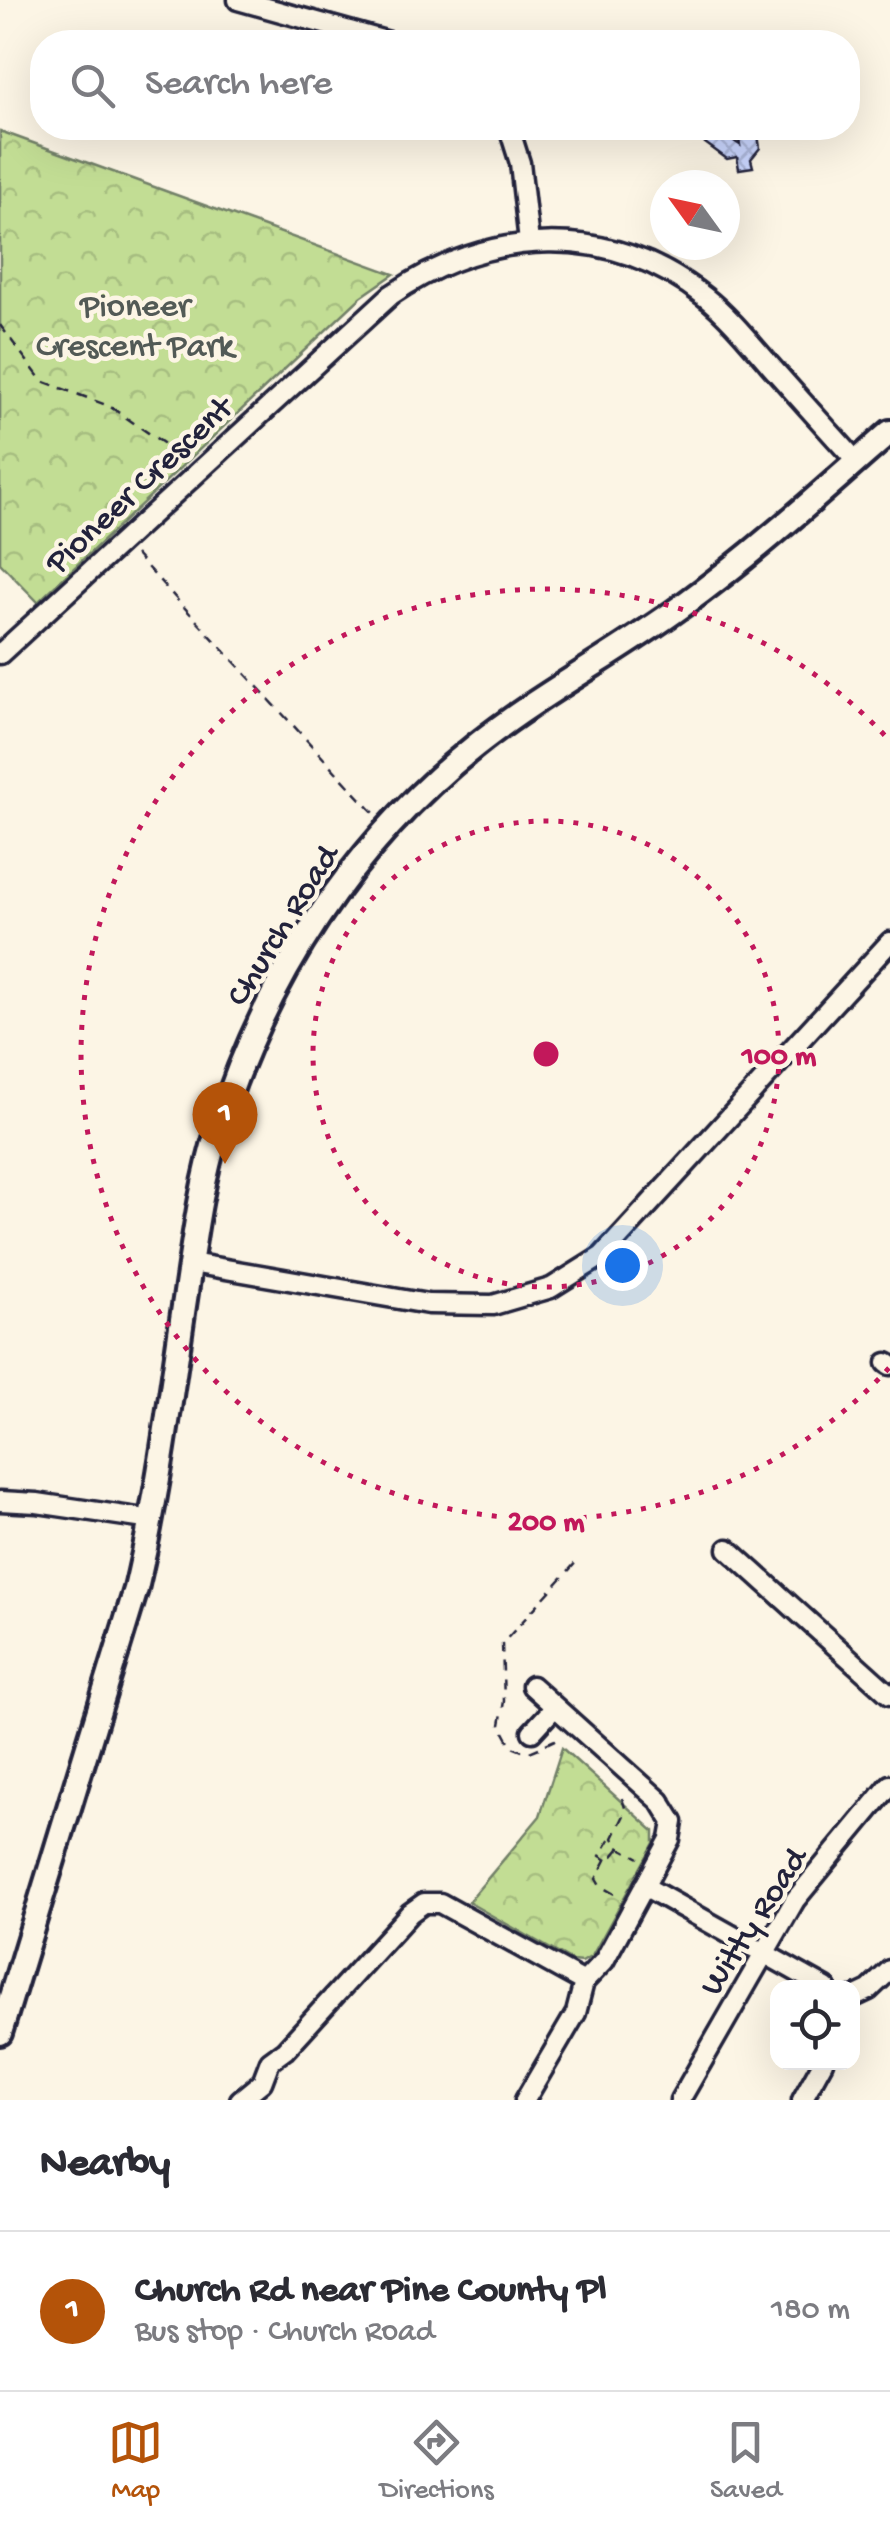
<!DOCTYPE html>
<html lang="en">
<head>
<meta charset="utf-8">
<style>
	body { margin:0; font-family:"Gochi Hand",sans-serif; background:#f7f7f7; color:#2b2b33 }
	.controls { position:absolute; right:30px; bottom:30px; display:grid; overflow:hidden; border-radius:20px; box-shadow:0 10px 40px #0002 }
	.controls button { width:90px; height:90px; display:grid; place-items:center; padding:0; border:0; border-bottom:2px solid #e1e1e2; background:#fff; color:#2b2b33; font:50px sans-serif }
	.compass { position:absolute; left:650px; top:170px; width:90px; height:90px; border-radius:50%; background:#fff; box-shadow:0 10px 40px #0002; rotate:303deg }
	.you { position:absolute; left:622px; top:1265px; width:35px; height:35px; margin:-25px; border:8px solid #fff; border-radius:50%; background:#1a73e8; box-shadow:0 0 0 15px #1a73e833 }
	.badge { display:grid; place-items:center; width:65px; height:65px; border-radius:50%; background:#b45309; color:#fff; font-size:32px; font-weight:700 }
	.pin { position:absolute; translate:-50% -82px; filter:drop-shadow(0 2px 5px #0008) }
	.pin::after { content:''; position:absolute; top:52px; width:35px; height:30px; background:inherit; clip-path:polygon(0 0,100% 0,50% 100%) }
	.list { margin:0; padding:0; list-style:none }
	h2 { display:flex; justify-content:space-between; align-items:center; height:130px; margin:0; padding:0 40px; font-size:42px }
	h2 small { font-size:32px; font-weight:400; color:#7c7c81 }
	.list li { display:grid; grid-template-columns:65px 1fr auto; gap:30px; align-items:center; box-sizing:border-box; height:160px; padding:0 40px; border-top:2px solid #e1e1e2 }
	.list b { display:block; font-size:38px; white-space:nowrap }
	.list p { margin:0; font-size:32px; white-space:nowrap; color:#7c7c81 }
	.list em { font-size:32px; font-style:normal; color:#7c7c81 }
	.icon { flex:none; width:55px; height:55px; fill:none; stroke:currentColor; stroke-width:2; stroke-linecap:round; stroke-linejoin:round }
	.map { position:relative; flex:none; width:890px; height:2100px; overflow:hidden }
	.search { position:absolute; background:#fff; box-shadow:0 10px 40px #0002; left:30px; right:30px; top:30px; height:110px; display:flex; align-items:center; gap:25px; box-sizing:border-box; padding:0 35px; border-radius:40px; color:#7c7c81; font-size:38px }
	.sheet { height:290px; background:#fff }
	nav { display:flex; justify-content:space-around; align-items:center; box-sizing:border-box; height:140px; border-top:2px solid #e1e1e2; background:#fff; font-size:28px; color:#7c7c81 }
	nav a { display:grid; justify-items:center; gap:5px }
	nav .on { color:#b45309 }
	.map>svg:first-child { display:block }
	.park { fill:url(#park-crowns); stroke:#728068; stroke-width:2.5 }
	.building { fill:url(#building-cross-hatch); stroke:#22223b; stroke-width:2.5 }
	.lines { fill:none; stroke-linecap:round; stroke-linejoin:round }
	.minor-casing { stroke:#22223b; stroke-width:25 }
	.major-casing { stroke:#22223b; stroke-width:30 }
	.path { stroke:#22223b; stroke-width:2.5; stroke-dasharray:10 8; stroke-linecap:butt }
	.minor { stroke:#fcf5e5; stroke-width:18 }
	.major { stroke:#fcf5e5; stroke-width:22 }
	.ring { fill:none; stroke:#c2185b; stroke-width:5; stroke-dasharray:5 10 }
	.labels { text-anchor:middle; stroke-width:9; stroke-linejoin:round; paint-order:stroke }
	.park-label { font-size:35px; fill:#525a56; stroke:#fcf5e5 }
	.street-label { font-size:35px; fill:#22223b; stroke:#fcf5e5 }
	.centre { fill:#c2185b; stroke:#fcf5e5; stroke-width:5 }
	.ring-label { font-size:30px; text-anchor:middle; font-weight:bold; fill:#c2185b; stroke:#fcf5e5; stroke-width:9; stroke-linejoin:round; paint-order:stroke }
</style>
</head>
<body>
<div class="map">
<svg width="890" height="2100" viewBox="0 0 890 2100">
	<defs>
		<pattern id="park-crowns" width="20" height="18" patternUnits="userSpaceOnUse" patternTransform="scale(2.5)"><rect width="20" height="18" fill="#c2dd94"/><path d="M2 6a3 3 0 1 1 6 0M12 15a3 3 0 1 1 6 0" fill="none" stroke="#a6bd80"/></pattern>
		<pattern id="building-cross-hatch" width="8" height="8" patternUnits="userSpaceOnUse" patternTransform="scale(2.5)"><rect width="8" height="8" fill="#c9d5fd"/><path d="M0 0l8 8M0 8l8-8" fill="none" stroke="#acb7da"/></pattern>
	</defs>
	<rect width="100%" height="100%" fill="#fcf5e5"/>
	<filter id="ink" filterUnits="userSpaceOnUse"><feTurbulence type="fractalNoise" baseFrequency=".01" numOctaves="2"/><feDisplacementMap in="SourceGraphic" scale="20" xChannelSelector="R" yChannelSelector="G"/><feConvolveMatrix kernelMatrix="1 2 1 2 8 2 1 2 1" color-interpolation-filters="sRGB"/></filter>
	<g filter="url(#ink)">
		<!-- park -->
		<path class="park" d="M0 131 394 274 361 297 38 602 0 563Z
			M562 1748 654 1831V1843L592 1956 582 1962 572 1961 468 1902 540 1816Z"/>
		<!-- building -->
		<path class="building" d="M715 128 740 145 737 128H757L760 148 751 159 753 167 739 169 737 157 727 159 705 143Z"/>
		<g class="lines">
			<defs>
				<path id="minor" d="M238 0 389 42
					M509 128 520 163 529 242
					M0 654 391 295C488 228 609 221 705 297 729 316 749 341 769 364 798 397 827 429 857 462
					M191 1263 428 1304 493 1305 551 1288 602 1256 890 942
					M887 1363 890 1365
					M0 1501 37 1503 152 1520
					M728 1549 890 1695
					M532 1732 555 1707
					M644 1886 826 1988
					M852 1998 869 1990 890 1970
					M240 2100 262 2082 270 2061 285 2050 410 1913 424 1903H440L584 1982
					M525 2100 576 2013 584 1982 604 1961 670 1839 673 1822 660 1801 532 1686
					M680 2100 795 1900 890 1785
					M802 2100 823 2062"/>
				<path id="major" d="M0 2033 136 1589C158 1496 170 1401 184 1306 193 1247 200 1186 218 1129 265 979 352 844 475 746 540 694 615 655 682 606 755 553 822 492 890 432"/>
			</defs>
			<!-- minor casing -->
			<use href="#minor" class="minor-casing"/>
			<!-- major casing -->
			<use href="#major" class="major-casing"/>
			<!-- path -->
			<path class="path" d="M0 325 42 381 109 406 185 458
				M135 554 374 813
				M546 1744 557 1739
				M539 1748 527 1753 512 1747 500 1725 504 1701 502 1644 579 1559
				M622 1798 626 1811 613 1838 618 1847 639 1858
				M610 1839 600 1856 609 1861 619 1849
				M606 1860 596 1879 600 1886 618 1896"/>
			<!-- minor -->
			<use href="#minor" class="minor"/>
			<!-- major -->
			<use href="#major" class="major"/>
		</g>
	</g>
	<!-- distance rings -->
	<g class="ring">
		<circle cx="546" cy="1054" r="233"/>
		<path d="M889 1368A465 465 0 1 1 889 740"/>
	</g>
	<g class="labels">
		<!-- park labels -->
		<g class="park-label">
			<text x="135" y="315">Pioneer<tspan x="135" dy="40">Crescent Park</tspan></text>
		</g>
		<!-- street labels -->
		<g class="street-label">
			<text transform="translate(137 483) rotate(-43)" y="12">Pioneer Crescent</text>
			<text transform="translate(280 924) rotate(-58)" y="12">Church Road</text>
			<text transform="translate(751 1920) rotate(-57)" y="12">Witty Road</text>
		</g>
	</g>
	<circle cx="546" cy="1054" r="15" class="centre"/>
	<g class="ring-label">
		<text x="779" y="1064">100 m</text>
		<text x="546" y="1530">200 m</text>
	</g>
</svg>
<div class="controls">
<button><svg class="icon" aria-label="locate" viewBox="0 0 24 24"><circle cx="12" cy="12" r="6"/><path d="M12 2v4M12 18v4M2 12h4M18 12h4"/></svg></button>
</div>
<svg class="compass" viewBox="-18 -18 36 36"><path d="M0-13l5 13h-10z" fill="#e53935"/><path d="M0 13l5-13h-10z" fill="#7c7c81"/></svg>
<div class="you"></div>
<div class="pin badge" style="left:225px;top:1164px">1</div>
<div class="search"><svg class="icon" aria-label="search" viewBox="0 0 24 24"><circle cx="10" cy="10" r="6"/><path d="M15 15l6 6"/></svg>Search here</div>
</div>
<section class="sheet">
<h2>Nearby<small></small></h2>
<ul class="list">
<li><span class="badge">1</span><div><b>Church Rd near Pine County Pl</b><p>Bus stop · Church Road</p></div><em>180 m</em></li>
</ul>
</section>
<nav>
<a class="on"><svg class="icon" aria-label="map" viewBox="0 0 24 24"><path d="M3 6l6-2 6 2 6-2v14l-6 2-6-2-6 2zM9 4v14M15 6v14"/></svg>Map</a>
<a><svg class="icon" aria-label="directions" viewBox="0 0 24 24"><path d="M12 3l9 9-9 9-9-9zM9 14v-3h6M13 9l2 2-2 2"/></svg>Directions</a>
<a><svg class="icon" aria-label="saved" viewBox="0 0 24 24"><path d="M7 4h10v16l-5-4-5 4z"/></svg>Saved</a>
</nav>
</body>
</html>
